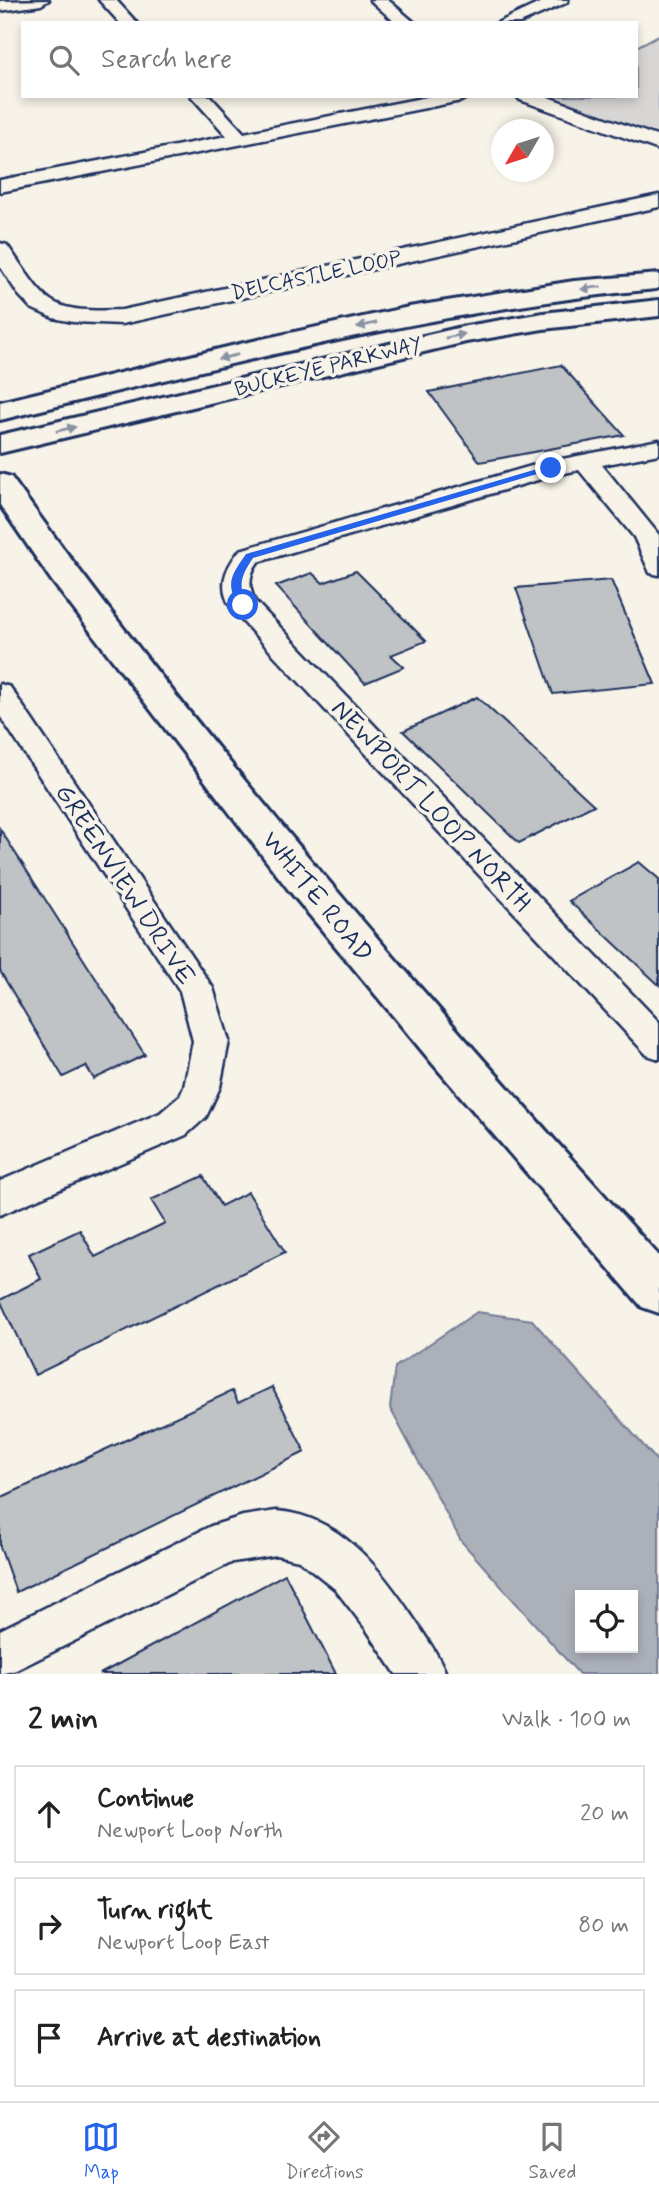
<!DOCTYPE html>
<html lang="en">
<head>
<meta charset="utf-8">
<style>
	body { margin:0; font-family:Mynerve,sans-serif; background:#f6f6f6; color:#222 }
	.controls { position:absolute; right:21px; bottom:21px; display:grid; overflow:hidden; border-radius:0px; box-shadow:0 4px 10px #0003 }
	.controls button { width:63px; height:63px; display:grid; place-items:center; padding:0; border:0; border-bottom:2px solid #e0e0e0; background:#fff; color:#222; font:35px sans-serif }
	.compass { position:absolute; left:491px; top:119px; width:63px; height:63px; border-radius:50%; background:#fff; box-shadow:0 4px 10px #0003; rotate:231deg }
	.stop { position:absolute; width:21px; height:21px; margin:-16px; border:5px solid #2563eb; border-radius:50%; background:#fff }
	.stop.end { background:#2563eb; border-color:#fff; box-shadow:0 2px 7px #0008 }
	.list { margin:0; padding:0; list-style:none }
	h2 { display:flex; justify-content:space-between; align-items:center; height:91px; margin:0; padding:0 28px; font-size:30px }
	h2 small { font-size:23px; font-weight:400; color:#767676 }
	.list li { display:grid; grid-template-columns:46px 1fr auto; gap:21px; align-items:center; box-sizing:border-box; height:98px; margin:0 14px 14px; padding:0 14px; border:2px solid #e0e0e0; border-radius:0px }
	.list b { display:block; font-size:26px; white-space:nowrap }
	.list p { margin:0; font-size:23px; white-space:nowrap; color:#767676 }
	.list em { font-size:23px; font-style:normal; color:#767676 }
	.icon { flex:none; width:38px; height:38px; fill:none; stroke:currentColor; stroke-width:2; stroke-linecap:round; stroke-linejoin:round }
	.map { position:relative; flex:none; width:659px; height:1674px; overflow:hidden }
	.search { position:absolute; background:#fff; box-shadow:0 4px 10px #0003; left:21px; right:21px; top:21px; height:77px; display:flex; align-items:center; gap:18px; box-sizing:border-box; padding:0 24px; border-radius:0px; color:#767676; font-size:26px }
	.sheet { height:427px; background:#fff }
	nav { display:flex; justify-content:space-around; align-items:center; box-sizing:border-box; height:98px; border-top:2px solid #e0e0e0; background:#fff; font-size:19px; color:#767676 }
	nav a { display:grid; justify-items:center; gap:4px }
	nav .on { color:#2563eb }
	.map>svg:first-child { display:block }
	.green { fill:#d7d6d4; stroke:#798299; stroke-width:2 }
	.water { fill:#acb0b9; stroke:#727c95; stroke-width:2; fill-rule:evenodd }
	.building { fill:#c0c3c5; stroke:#1b2f5e; stroke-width:2 }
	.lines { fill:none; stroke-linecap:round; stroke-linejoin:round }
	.minor-casing { stroke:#1b2f5e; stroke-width:5 }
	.tertiary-casing { stroke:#1b2f5e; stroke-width:6 }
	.minor { fill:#f7f3e8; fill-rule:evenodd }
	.tertiary { fill:#f7f3e8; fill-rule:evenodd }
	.oneway { fill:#8991a3 }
	.route { fill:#2563eb }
	.labels { text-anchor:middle; stroke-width:7; stroke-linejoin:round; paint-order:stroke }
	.far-street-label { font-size:21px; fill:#1b2f5e; stroke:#f7f3e8 }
	.street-label { font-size:26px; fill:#1b2f5e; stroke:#f7f3e8 }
</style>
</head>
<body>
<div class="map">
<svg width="659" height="1674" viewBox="0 0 659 1674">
	<rect width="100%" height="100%" fill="#f7f3e8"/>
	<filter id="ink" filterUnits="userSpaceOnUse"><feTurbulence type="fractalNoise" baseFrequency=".0143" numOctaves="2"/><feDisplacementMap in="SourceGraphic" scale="14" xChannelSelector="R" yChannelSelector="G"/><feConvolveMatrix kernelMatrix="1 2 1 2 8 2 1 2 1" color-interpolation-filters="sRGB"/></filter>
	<g filter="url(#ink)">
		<!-- green -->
		<path class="green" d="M659 35V138L541 96H636V47Z"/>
		<!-- water -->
		<path class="water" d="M477 1312 532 1320 659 1463V1674H579L461 1541 390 1408 395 1367ZM580 1595H633V1648H580Z"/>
		<!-- building -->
		<path class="building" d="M561 365 624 435 480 462 429 392Z
			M356 571 426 641 391 655 404 667 365 683 276 586 312 573 323 583Z
			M611 580 655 684 553 694 516 588Z
			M477 697 594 805 519 843 403 731Z
			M0 829 145 1055 94 1079 86 1066 63 1077 0 971Z
			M639 862 659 879V985L569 901Z
			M203 1176 221 1206 248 1192 285 1252 35 1375 0 1300 41 1279 29 1254 80 1230 95 1257 165 1223 151 1200Z
			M272 1387 305 1452 16 1592 0 1547V1498L232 1391 238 1403Z
			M285 1574 336 1674H100Z"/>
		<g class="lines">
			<defs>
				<path id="minor" d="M49 0 41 5 0 11V1Z
					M99 0H116L137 23H120Z
					M370 0H388L415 23H396Z
					M546 0H568L566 3 520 23H497Z
					M191 96H210L244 133 432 96H470L461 101 0 192V180L227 136Z
					M517 96H545L659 137V150L520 100Z
					M659 195V207L122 324 73 322 53 318 31 308 18 294 0 266V243L7 245C48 303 45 313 122 310Z
					M659 440V454L602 465 659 535V575L650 573 634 537 579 470 555 475 258 562C249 574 248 587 255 601L659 1022V1059L647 1055 233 611C218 588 223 571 240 550L542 463Z
					M0 684 10 687 213 988 229 1041 220 1087 206 1117 186 1135 0 1215V1181L160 1113 180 1096 184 1087 193 1041 180 991 0 716Z
					M276 1511C341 1515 383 1572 416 1622 427 1639 439 1655 446 1674H396L366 1629 335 1589 299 1560 276 1555 233 1562 16 1670 0 1674V1630L211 1526 243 1516Z"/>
				<path id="tertiary" d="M659 274V288L656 289C430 310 220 367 0 420V402L244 343 409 307 574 281Z
					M659 300V316L543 329 466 342 0 453V435L466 326 543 313Z
					M0 474 11 477C208 752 432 1005 659 1256V1313L642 1307 433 1064 288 889 52 581 0 505Z"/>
			</defs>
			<!-- minor casing -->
			<use href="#minor" class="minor-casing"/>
			<!-- tertiary casing -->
			<use href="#tertiary" class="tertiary-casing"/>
			<!-- minor -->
			<use href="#minor" class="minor"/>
			<!-- tertiary -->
			<use href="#tertiary" class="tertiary"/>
		</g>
		<!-- one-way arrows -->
		<defs><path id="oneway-solid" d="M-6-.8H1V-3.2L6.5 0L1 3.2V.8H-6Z" transform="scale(1.75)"/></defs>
		<g class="oneway">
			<use href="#oneway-solid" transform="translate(591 288) rotate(173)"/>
			<use href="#oneway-solid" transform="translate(367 325) rotate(167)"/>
			<use href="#oneway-solid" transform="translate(455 336) rotate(-12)"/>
			<use href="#oneway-solid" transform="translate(228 357) rotate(167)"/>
			<use href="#oneway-solid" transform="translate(66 429) rotate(-13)"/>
		</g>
	</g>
	<!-- route -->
	<path class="route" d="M551 465 556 468 554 469 253 558C241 576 237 586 248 605L246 607H239C225 583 231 576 246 554Z"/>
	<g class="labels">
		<!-- far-street labels -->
		<g class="far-street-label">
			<text transform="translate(316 275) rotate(-12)" y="7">DELCASTLE LOOP</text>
			<text transform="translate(328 366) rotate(-14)" y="7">BUCKEYE PARKWAY</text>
		</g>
		<!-- street labels -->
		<g class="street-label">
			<text transform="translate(432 805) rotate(47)" y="9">NEWPORT LOOP NORTH</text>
			<text transform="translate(126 884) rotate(57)" y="9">GREENVIEW DRIVE</text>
			<text transform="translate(318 896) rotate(51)" y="9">WHITE ROAD</text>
		</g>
	</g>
</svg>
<div class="controls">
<button><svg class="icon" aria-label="locate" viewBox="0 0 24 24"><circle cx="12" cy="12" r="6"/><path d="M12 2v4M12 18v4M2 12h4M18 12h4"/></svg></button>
</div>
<svg class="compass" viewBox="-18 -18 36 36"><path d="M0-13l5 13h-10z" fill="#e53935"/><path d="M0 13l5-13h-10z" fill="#767676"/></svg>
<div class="stop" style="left:243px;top:605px"></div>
<div class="stop end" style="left:551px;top:468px"></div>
<div class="search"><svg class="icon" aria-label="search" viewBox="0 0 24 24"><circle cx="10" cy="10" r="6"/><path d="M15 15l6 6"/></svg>Search here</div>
</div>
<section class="sheet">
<h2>2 min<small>Walk · 100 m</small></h2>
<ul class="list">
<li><svg class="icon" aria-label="ahead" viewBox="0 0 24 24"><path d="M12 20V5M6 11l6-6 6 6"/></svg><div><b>Continue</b><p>Newport Loop North</p></div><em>20 m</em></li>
<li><svg class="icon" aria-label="right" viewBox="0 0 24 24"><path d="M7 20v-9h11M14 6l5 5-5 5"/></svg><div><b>Turn right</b><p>Newport Loop East</p></div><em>80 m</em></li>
<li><svg class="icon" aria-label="arrive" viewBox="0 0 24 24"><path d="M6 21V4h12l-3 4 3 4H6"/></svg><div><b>Arrive at destination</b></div></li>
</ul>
</section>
<nav>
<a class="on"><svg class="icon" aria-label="map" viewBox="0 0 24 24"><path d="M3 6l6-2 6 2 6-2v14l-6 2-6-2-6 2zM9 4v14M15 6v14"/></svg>Map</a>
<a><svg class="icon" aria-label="directions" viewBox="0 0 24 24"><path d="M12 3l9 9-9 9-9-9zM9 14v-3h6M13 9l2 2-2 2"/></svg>Directions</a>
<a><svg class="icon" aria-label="saved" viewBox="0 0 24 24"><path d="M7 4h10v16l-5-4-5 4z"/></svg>Saved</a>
</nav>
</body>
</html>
